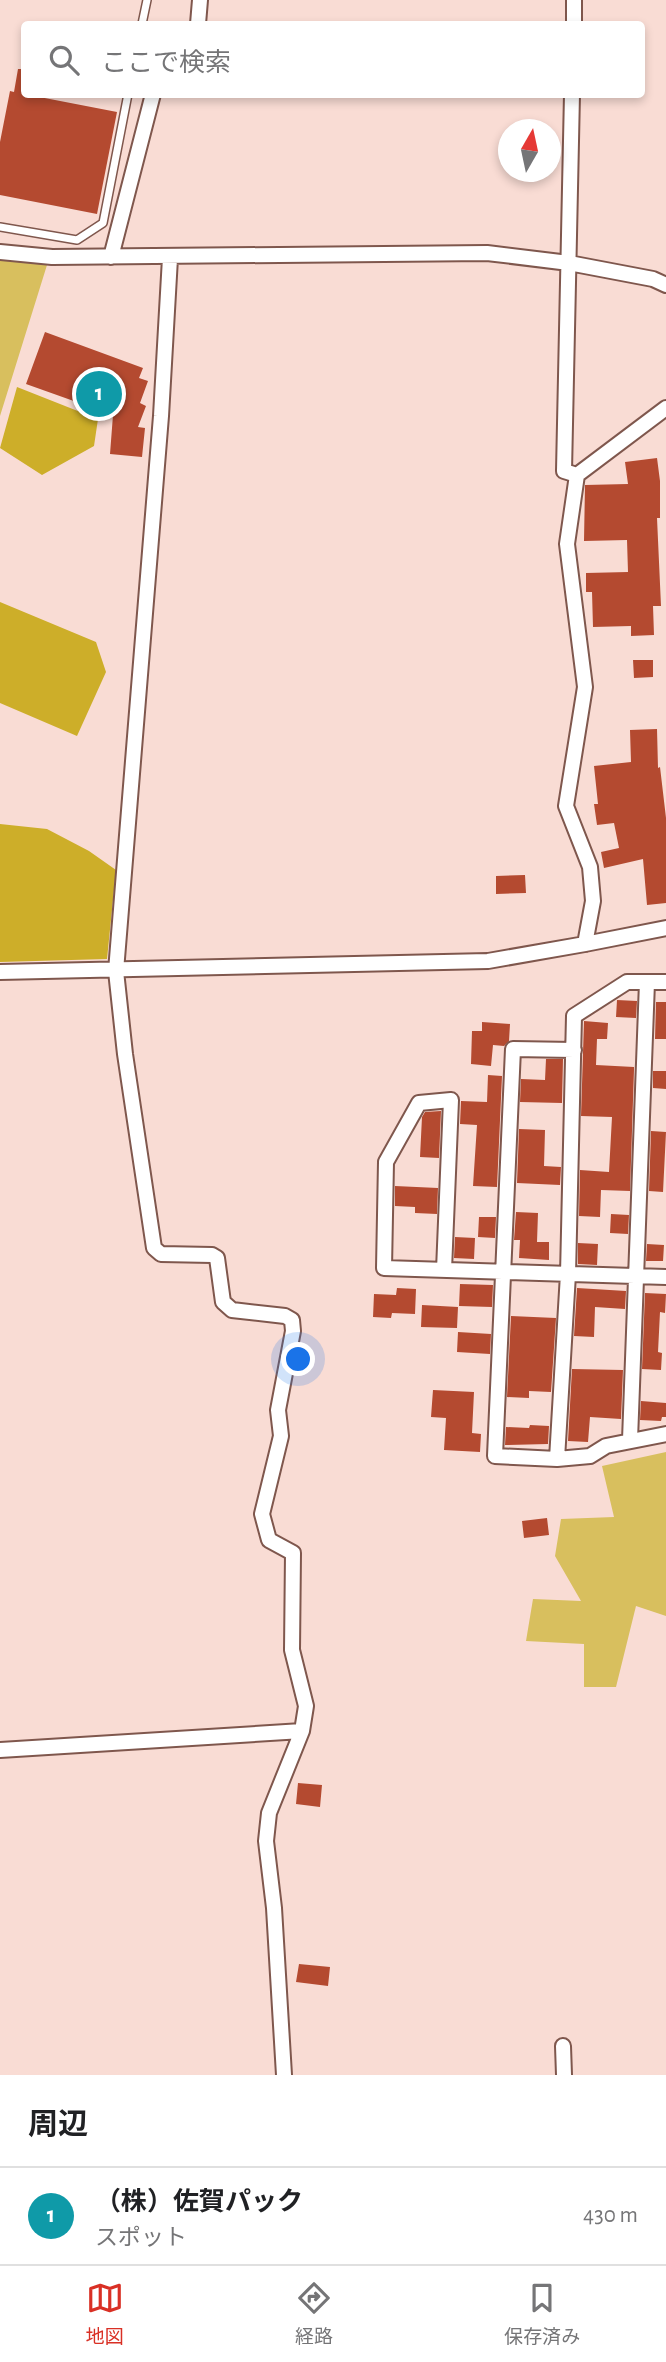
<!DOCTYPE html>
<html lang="ja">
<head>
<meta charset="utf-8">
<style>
	body { margin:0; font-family:"Alegreya Sans","Noto Sans JP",sans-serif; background:#f6f6f6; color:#202124 }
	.compass { position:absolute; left:498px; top:119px; width:63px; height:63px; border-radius:50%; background:#fff; box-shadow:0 4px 10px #0003; rotate:9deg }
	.you { position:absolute; left:299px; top:1360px; width:24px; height:24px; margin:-18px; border:5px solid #fff; border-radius:50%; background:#1a73e8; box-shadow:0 0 0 10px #1a73e833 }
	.badge { display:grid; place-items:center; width:46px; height:46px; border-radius:50%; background:#d93025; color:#fff; font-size:23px; font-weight:700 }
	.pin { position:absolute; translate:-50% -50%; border:4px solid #fff; box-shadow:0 2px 7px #0006 }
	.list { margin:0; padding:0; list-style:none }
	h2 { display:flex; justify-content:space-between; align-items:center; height:91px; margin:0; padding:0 28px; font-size:30px }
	h2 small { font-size:23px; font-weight:400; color:#757577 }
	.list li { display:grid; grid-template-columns:46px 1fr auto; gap:21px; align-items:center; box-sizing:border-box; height:98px; padding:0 28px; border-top:2px solid #e0e0e0 }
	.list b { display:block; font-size:26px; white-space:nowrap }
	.list p { margin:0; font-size:23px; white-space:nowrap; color:#757577 }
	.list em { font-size:23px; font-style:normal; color:#757577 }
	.icon { flex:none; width:38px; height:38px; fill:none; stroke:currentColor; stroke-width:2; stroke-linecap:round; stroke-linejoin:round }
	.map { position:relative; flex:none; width:666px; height:2075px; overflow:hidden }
	.search { position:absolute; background:#fff; box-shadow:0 4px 10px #0003; left:21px; right:21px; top:21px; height:77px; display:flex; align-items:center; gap:18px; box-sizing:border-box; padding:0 24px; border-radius:7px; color:#757577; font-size:26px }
	.sheet { height:189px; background:#fff }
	nav { display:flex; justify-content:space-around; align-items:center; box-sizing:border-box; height:98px; border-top:2px solid #e0e0e0; background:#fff; font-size:19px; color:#757577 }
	nav a { display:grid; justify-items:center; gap:4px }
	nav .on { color:#d93025 }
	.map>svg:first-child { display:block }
	.green { fill:#d8bf5e }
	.forest { fill:#cdae29 }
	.building { fill:#b44a30 }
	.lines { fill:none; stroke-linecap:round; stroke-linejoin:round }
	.lane-casing { stroke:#7f574d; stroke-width:10 }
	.street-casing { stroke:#7f574d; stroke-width:18 }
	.lane { stroke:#fff; stroke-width:7 }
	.street { stroke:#fff; stroke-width:14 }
</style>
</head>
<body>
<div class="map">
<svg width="666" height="2075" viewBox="0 0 666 2075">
	<rect width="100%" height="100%" fill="#f9dcd4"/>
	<!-- green -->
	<path class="green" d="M0 258 47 265 0 416Z
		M666 1452V1616L636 1606 616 1687H584V1644L526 1641 533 1599 581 1601 555 1556 561 1519 614 1517 602 1466Z"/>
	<!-- forest -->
	<path class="forest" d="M17 387 98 419 94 446 42 475 0 448Z
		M0 602 96 642 106 672 77 736 0 703Z
		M0 824 47 829 89 851 116 870 107 959 0 962Z"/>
	<!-- building -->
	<path class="building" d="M18 69H24V94L117 112 97 214 0 195V142L10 91 14 92Z
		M45 332 143 368 139 378 148 381 140 403 146 406 138 427 145 428 142 457 110 454 113 415 26 384Z
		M657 458 660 481V518H657L661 606H653L654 635 631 636V626L593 627 592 592H586V573L628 572 627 540 584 541 585 485 628 484 625 462Z
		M633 660H653V677L634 678Z
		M657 729 658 768 660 767 666 818V903L647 905 643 859 604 868 601 852 619 848 614 823 597 825 594 804H598L594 766 631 762 630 730Z
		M525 875 526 893 496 894V876Z
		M617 1000 637 1001 636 1018 616 1017Z
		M656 1002H666V1039H655Z
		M584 1021 608 1023 607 1039H597L596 1065 634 1067V1070L630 1191 601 1190 600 1217 579 1216 580 1170 609 1172 612 1117 581 1116Z
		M482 1022 510 1024 509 1041 504 1046 493 1045 491 1066 471 1064 472 1031H482Z
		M546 1059H563L562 1103 520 1102 521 1079 545 1080Z
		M653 1071H666V1089L653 1088Z
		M488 1075 502 1076 497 1187 473 1186 477 1125 460 1124 461 1101 487 1102Z
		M441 1111 439 1158 420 1157 422 1117 425 1112Z
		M519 1129 545 1130 544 1166 561 1167 560 1185 517 1183Z
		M651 1131 666 1132 663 1192 649 1191Z
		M395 1186 438 1188 437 1214 415 1213V1207L395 1206Z
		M516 1212 538 1213 537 1242H549V1260L519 1258 520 1240H514Z
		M611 1214 629 1215 628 1234 610 1233Z
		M479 1217H496L495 1238 478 1237Z
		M455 1237 475 1238 474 1259 454 1258Z
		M578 1243 598 1244 597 1265 578 1264Z
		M647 1244 664 1245 663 1261H646Z
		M460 1284 493 1285 492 1307 459 1306Z
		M397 1288 416 1289 415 1314 392 1313 391 1318 373 1317 374 1294 396 1295Z
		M577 1288 626 1291 625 1309 595 1307 594 1337 574 1336Z
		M645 1293 666 1294 665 1313 660 1312 658 1352 662 1353 661 1370 642 1369Z
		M422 1305 458 1307 457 1328 421 1327Z
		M511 1316 556 1318 551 1392 529 1391V1398L507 1397Z
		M458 1332 491 1334 490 1354 457 1352Z
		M572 1369 623 1370 621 1419 590 1417 588 1442 568 1441Z
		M433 1390 474 1392 472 1433 481 1434 480 1452 444 1450 446 1418 431 1417Z
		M641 1401 666 1403V1417H662L661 1421 640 1420Z
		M530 1425 549 1426 548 1444 505 1445 506 1427 529 1428Z
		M547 1518 549 1535 524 1538 522 1521Z
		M298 1783 322 1785 320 1807 296 1804Z
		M299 1964 330 1967 328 1986 296 1982Z"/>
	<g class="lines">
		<defs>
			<path id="lane" d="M142 24 147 0
				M0 227 77 240 103 223 128 94"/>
			<path id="street" d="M198 24 200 0
				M574 24V0
				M572 94 564 471 577 475 666 408
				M0 252 52 257 487 253 569 263 653 279 666 285
				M111 257 153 94
				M170 258 161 416 116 971 125 1054 154 1248 161 1254 212 1255 217 1258 223 1302 232 1310 285 1316 292 1320 293 1331 278 1410 281 1436 262 1514 269 1540 293 1553 292 1650 306 1706 302 1731 269 1813 266 1841 274 1908 284 2075
				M577 475 567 544 585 687 566 806 590 867 593 901 585 944
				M0 972 488 961 585 944 666 928
				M574 1050 513 1049 495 1456 557 1459 590 1456 606 1446 666 1434
				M444 1270 451 1100 419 1103 386 1162 384 1268 666 1277
				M630 1440 647 982H666
				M557 1459 568 1274 574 1016 627 982H647
				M0 1750 302 1731
				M563 2046 564 2075"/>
		</defs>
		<!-- lane casing -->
		<use href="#lane" class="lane-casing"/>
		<!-- street casing -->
		<use href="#street" class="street-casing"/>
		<!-- lane -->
		<use href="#lane" class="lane"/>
		<!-- street -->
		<use href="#street" class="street"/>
	</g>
</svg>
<svg class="compass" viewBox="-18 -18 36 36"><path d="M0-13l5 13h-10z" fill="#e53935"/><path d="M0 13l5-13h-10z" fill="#757577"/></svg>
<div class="you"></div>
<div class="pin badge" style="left:99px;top:394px;background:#0f9aa8">1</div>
<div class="search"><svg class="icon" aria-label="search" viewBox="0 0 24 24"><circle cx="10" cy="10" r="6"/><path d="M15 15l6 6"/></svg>ここで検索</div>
</div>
<section class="sheet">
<h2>周辺<small></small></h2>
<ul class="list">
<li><span class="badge" style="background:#0f9aa8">1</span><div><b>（株）佐賀パック</b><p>スポット</p></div><em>430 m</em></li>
</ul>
</section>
<nav>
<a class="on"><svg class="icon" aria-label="map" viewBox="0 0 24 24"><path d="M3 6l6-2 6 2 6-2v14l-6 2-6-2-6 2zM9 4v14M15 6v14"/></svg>地図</a>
<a><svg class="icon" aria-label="directions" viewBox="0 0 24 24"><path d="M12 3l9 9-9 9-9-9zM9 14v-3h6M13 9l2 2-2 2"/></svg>経路</a>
<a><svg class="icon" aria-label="saved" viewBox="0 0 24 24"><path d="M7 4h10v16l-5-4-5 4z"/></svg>保存済み</a>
</nav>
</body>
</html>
